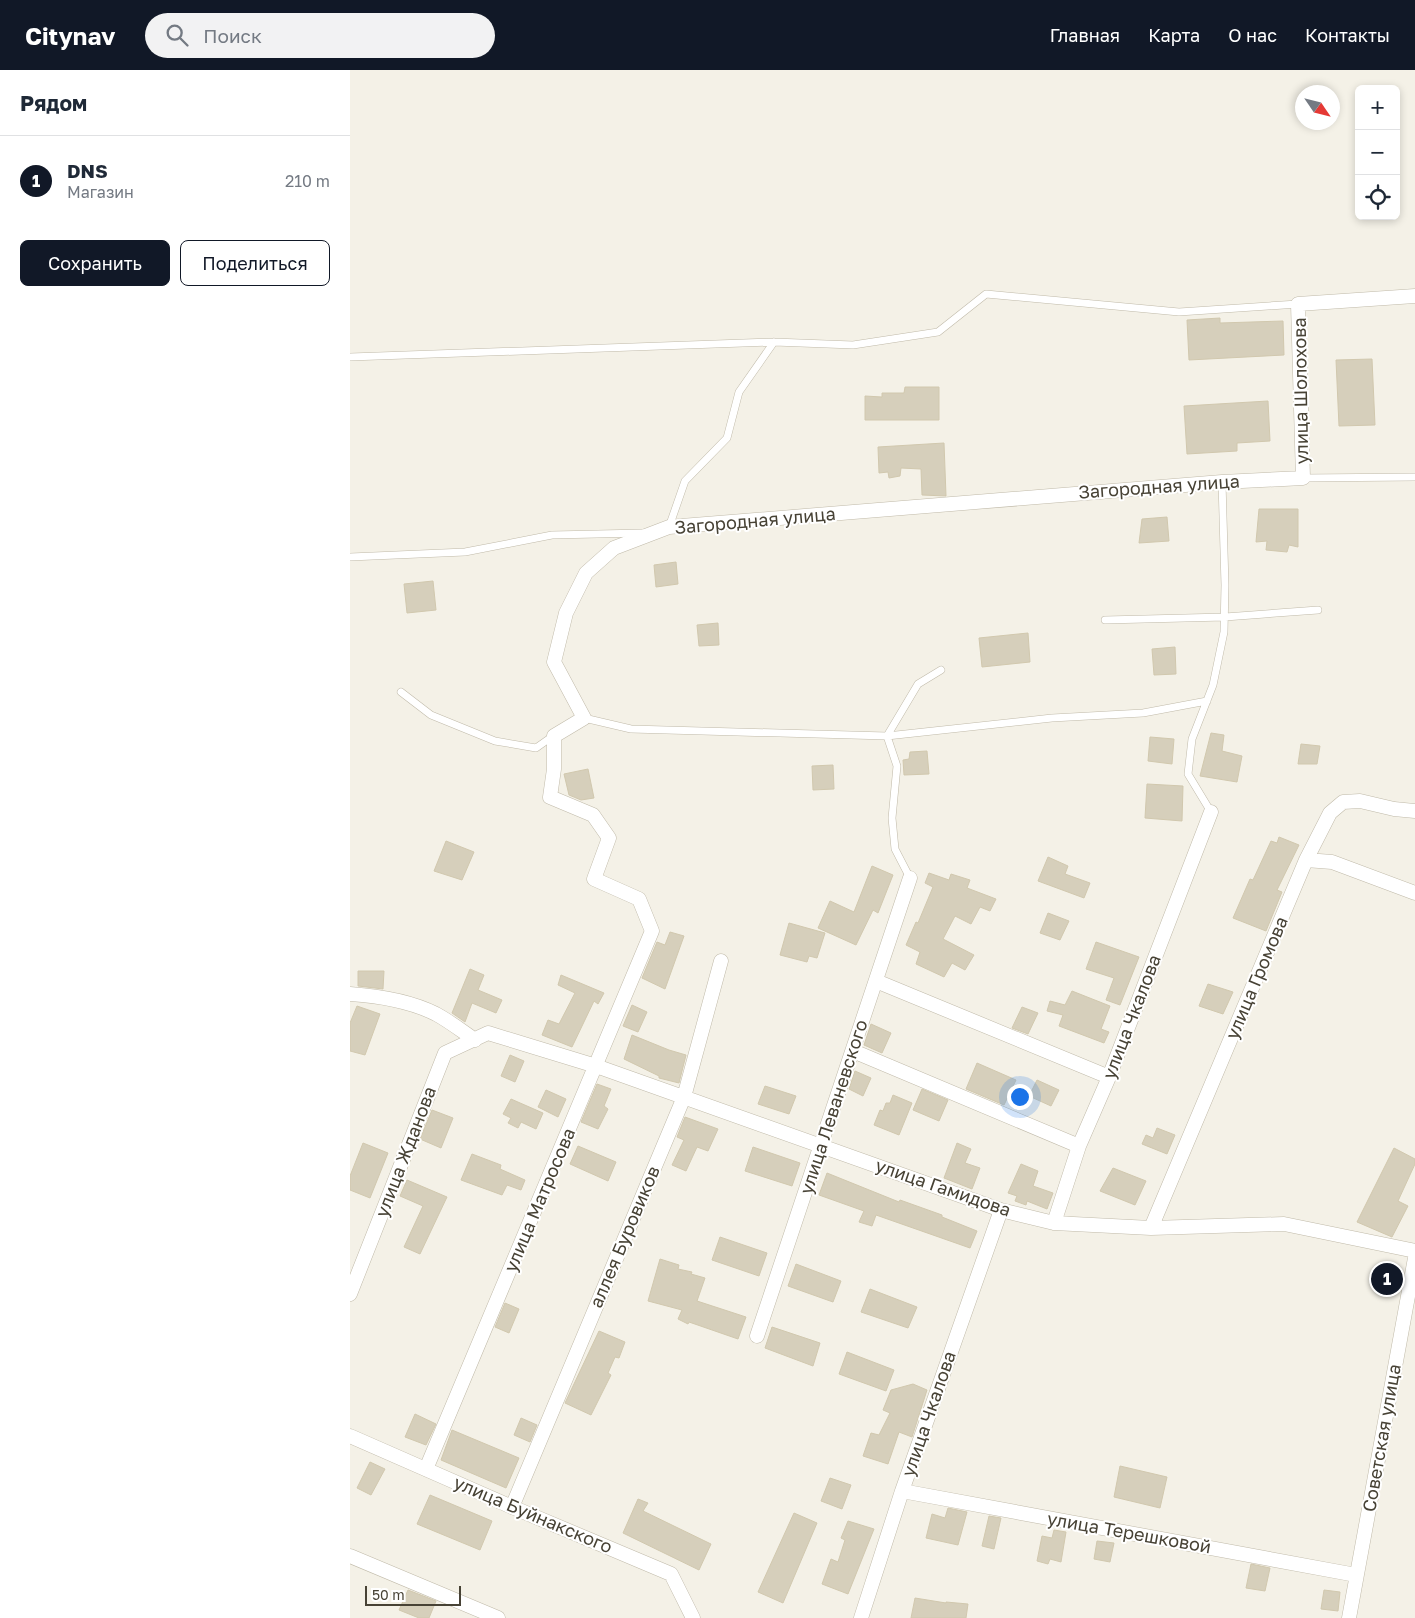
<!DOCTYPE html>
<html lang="ru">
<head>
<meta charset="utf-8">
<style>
	body { margin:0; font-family:"Golos Text",sans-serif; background:#f2f2f3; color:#1f2937 }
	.controls { position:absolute; right:15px; top:15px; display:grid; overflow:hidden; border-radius:8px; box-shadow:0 2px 8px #0003 }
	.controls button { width:45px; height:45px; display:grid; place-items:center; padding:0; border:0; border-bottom:1px solid #e0e1e3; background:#fff; color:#1f2937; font:25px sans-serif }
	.compass { position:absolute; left:945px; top:15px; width:45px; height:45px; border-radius:50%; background:#fff; box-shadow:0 2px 8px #0003; rotate:125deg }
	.scale { position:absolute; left:15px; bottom:12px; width:96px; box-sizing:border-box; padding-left:5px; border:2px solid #474235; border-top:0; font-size:14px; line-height:18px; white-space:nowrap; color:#474235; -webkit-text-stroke:4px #fff; paint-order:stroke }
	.you { position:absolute; left:669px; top:1026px; width:18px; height:18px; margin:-12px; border:4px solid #fff; border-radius:50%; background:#1a73e8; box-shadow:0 0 0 8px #1a73e833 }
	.badge { display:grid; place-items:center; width:32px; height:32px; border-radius:50%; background:#111827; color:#fff; font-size:16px; font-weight:700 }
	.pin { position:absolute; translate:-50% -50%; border:2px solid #fff; box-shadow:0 1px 5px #0006 }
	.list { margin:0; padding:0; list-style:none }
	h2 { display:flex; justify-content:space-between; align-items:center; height:65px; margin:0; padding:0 20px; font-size:21px }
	h2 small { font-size:16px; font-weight:400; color:#747a83 }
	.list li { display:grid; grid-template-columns:32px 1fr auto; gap:15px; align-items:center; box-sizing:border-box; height:90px; padding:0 20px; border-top:1px solid #e0e1e3 }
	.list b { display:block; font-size:19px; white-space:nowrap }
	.list p { margin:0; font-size:16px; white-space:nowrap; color:#747a83 }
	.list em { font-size:16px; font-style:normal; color:#747a83 }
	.actions { display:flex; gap:10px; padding:15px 20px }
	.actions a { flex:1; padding:11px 0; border:1px solid #111827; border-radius:8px; text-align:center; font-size:18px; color:#111827 }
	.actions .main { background:#111827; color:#fff }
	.icon { flex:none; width:28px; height:28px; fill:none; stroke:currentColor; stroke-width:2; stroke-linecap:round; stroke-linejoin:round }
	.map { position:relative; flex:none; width:1065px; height:1548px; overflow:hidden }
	header { display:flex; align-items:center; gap:30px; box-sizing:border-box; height:70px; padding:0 25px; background:#111827; color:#fff }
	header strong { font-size:24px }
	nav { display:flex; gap:28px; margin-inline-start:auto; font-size:18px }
	.search { width:350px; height:45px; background:#f2f2f3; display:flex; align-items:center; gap:12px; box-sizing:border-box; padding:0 18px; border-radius:28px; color:#747a83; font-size:19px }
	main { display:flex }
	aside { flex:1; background:#fff }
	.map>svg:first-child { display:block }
	.building { fill:#d6cfbb; stroke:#d1c8ae }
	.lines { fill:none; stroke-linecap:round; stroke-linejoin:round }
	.lane-casing { stroke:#c0baa9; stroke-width:8 }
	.street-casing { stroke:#c0baa9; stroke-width:15 }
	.lane { stroke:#fff; stroke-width:7 }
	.street { stroke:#fff; stroke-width:14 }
	.labels { text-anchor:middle; stroke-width:4; stroke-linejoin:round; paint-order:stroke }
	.street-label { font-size:18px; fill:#474235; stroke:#fff }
</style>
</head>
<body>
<header>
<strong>Citynav</strong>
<div class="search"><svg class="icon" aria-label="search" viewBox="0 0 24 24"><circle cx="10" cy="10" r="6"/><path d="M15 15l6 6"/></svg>Поиск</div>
<nav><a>Главная</a><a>Карта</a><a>О нас</a><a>Контакты</a></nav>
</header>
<main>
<aside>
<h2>Рядом<small></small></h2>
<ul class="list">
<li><span class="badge">1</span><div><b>DNS</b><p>Магазин</p></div><em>210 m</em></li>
</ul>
<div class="actions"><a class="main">Сохранить</a><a>Поделиться</a></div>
</aside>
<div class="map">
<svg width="1065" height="1548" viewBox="0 0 1065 1548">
	<rect width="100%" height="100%" fill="#f4f1e7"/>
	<!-- building -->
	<path class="building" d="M870 248V253L933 251 934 285 839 290 837 250Z
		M1022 289 1025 355 989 356 986 290Z
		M555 317H589V350H515V326L532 327V323H554Z
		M918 331 920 371 887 373V381L837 384 834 336Z
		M594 373 596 426 572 425 571 399 551 398 550 406 539 408 538 402 529 403 528 377Z
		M909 439H948V477L939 475 937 482 916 480 917 471 906 472Z
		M817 447 819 471 789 473 792 449Z
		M326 492 328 514 306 517 304 495Z
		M83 511 86 540 57 543 54 514Z
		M368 553 369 575 349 576 347 555Z
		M678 563 680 592 632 597 629 568Z
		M825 577 826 604 804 605 802 579Z
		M861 663 874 665 872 681 892 686 887 712 850 706Z
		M800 667 824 669 822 694 798 691Z
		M951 674 970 676 967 694H948Z
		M577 681 579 704 554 705 553 690 559 689 560 682Z
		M483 695 484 719 463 720 462 696Z
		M238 699 244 728 231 730 219 725 214 704Z
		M797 714 833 716 832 751 795 748Z
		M929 767 949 775 927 820 932 822 916 861 883 848 900 809 903 810 921 771 927 773Z
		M96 771 124 782 112 810 84 801Z
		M698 787 718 796 715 804 740 813 734 828 688 811Z
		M522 796 543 805 528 843 523 840 506 875 468 858 480 831 504 842Z
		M579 803 599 810 601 804 620 810 617 818 646 829 640 841 630 837 621 854 605 846 593 869 624 885 615 900 602 893 594 907 566 894 570 882 556 875 566 852 568 853 583 817 575 813Z
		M698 843 719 851 710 870 690 863Z
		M439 853 475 863 467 888 459 886 457 892 430 885Z
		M320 862 334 866 315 919 292 908 307 872 315 875Z
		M746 872 789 887 770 935 756 930 764 908 736 899Z
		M120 899 134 905 128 920 152 930 146 943 122 933 115 952 102 943Z
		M8 901H34L33 919 8 916Z
		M211 905 254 923 248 934 244 931 222 977 192 965 198 950 209 954 225 923 208 915Z
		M858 914 883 922 873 944 849 936Z
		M722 921 760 936 751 959 759 962 754 973 709 956 713 945 697 941 700 931 715 935Z
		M282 935 297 942 288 962 273 956Z
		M7 936 30 944 15 985 0 981V953Z
		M672 937 688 943 678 964 662 958Z
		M521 954 541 963 532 983 514 975Z
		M282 965 319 980 336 985 329 1013 309 1008V1006L274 989Z
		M160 985 174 991 165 1012 151 1006Z
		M627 993 666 1010 654 1035 616 1019Z
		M505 1001 521 1008 513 1026 499 1019Z
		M687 1010 709 1020 701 1036 679 1026Z
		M247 1014 261 1019 254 1036 258 1039 248 1059 231 1052Z
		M415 1016 446 1026 439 1044 408 1034Z
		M572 1019 598 1030 589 1051 563 1040Z
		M196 1020 216 1029 208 1047 188 1037Z
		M543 1025 562 1033 549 1065 524 1055 530 1040 533 1041 536 1033H540Z
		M161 1029 193 1043 186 1059 171 1052 168 1058 158 1053 161 1048 153 1044Z
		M82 1040 103 1048 91 1078 70 1069Z
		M335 1047 368 1059 358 1081 347 1077 336 1101 322 1095 334 1070 327 1067Z
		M807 1058 825 1065 817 1084 792 1074 796 1065 803 1068Z
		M13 1073 38 1083 20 1128 0 1120V1106Z
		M607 1073 621 1079 615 1093 630 1098 622 1119 594 1108Z
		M228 1076 266 1092 258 1111 220 1094Z
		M403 1077 450 1093 442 1116 395 1101Z
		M1044 1078 1065 1089V1094L1048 1131 1058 1136 1042 1167 1007 1152Z
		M122 1084 151 1095 150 1099 175 1110 171 1120 157 1115 152 1125 111 1110Z
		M671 1094 688 1101 683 1116 703 1123 697 1139 677 1131 676 1135 665 1131 667 1126 658 1123Z
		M763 1098 796 1111 785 1135 750 1121Z
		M477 1103 549 1132 550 1130 592 1145V1147L627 1161 620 1178 526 1145 522 1156 509 1152 514 1141 469 1125Z
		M57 1110 97 1127 70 1184 54 1177 73 1136 50 1126Z
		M370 1167 417 1183 409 1206 362 1190Z
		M310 1189 329 1195 328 1199 342 1202 341 1204 355 1208 347 1231 396 1247 388 1269 339 1252 338 1254 328 1249 332 1240 298 1231Z
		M446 1194 491 1211 483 1232 438 1216Z
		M520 1219 567 1237 558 1258 511 1242Z
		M155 1233 169 1239 159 1263 145 1257Z
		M422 1257 470 1273 463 1296 415 1278Z
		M249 1261 275 1272 269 1288 265 1287 258 1303 261 1305 241 1345 215 1333Z
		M497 1282 544 1300 536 1321 489 1304Z
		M563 1314 577 1320 562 1367 549 1362 538 1394 513 1386 521 1363 529 1365 540 1343 533 1340 541 1320Z
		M65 1344 86 1354 76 1375 55 1367Z
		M171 1348 187 1355 180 1372 164 1365Z
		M102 1360 169 1388 156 1418 91 1390Z
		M20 1392 35 1399 21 1425 7 1418Z
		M770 1396 817 1407 810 1438 764 1427Z
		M480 1408 501 1415 492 1439 471 1431Z
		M80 1425 142 1451 130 1480 67 1454Z
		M288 1429 298 1433 293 1441 361 1474 349 1500 273 1463Z
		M598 1438 617 1442 608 1475 576 1468 582 1444 595 1448Z
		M444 1443 467 1453 433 1533 408 1522Z
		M639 1446 651 1448 644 1479 632 1476Z
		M498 1451 524 1459 498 1524 472 1514 481 1489 488 1492 495 1470 491 1468Z
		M704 1460 716 1462 711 1492 700 1489 698 1494 687 1491 692 1466 702 1468Z
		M747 1471 764 1473 760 1492 744 1489Z
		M901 1494 920 1498 915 1521 896 1518Z
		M58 1520 86 1531 79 1548H69L49 1540Z
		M974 1520 990 1522 988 1541 971 1539Z
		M565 1528 596 1533V1532L618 1534 616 1548H561Z"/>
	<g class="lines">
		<defs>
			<path id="lane" d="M0 287 424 272 503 275 588 262 636 224 829 242 948 234
				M953 408 1065 407
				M318 458 319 457 335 411 377 368 389 322 424 272
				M0 487 115 482 202 465 293 463
				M755 550 875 547 968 540
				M51 622 81 645 145 671 186 678 203 666
				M234 648 281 659 537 666 702 648 793 643 857 631
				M861 742 838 704 842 669 863 615 874 562 875 515 872 412
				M560 808 545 779 542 748 547 696 537 666 568 614 591 600"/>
			<path id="street" d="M956 790 982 792 1065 823
				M526 911 759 1007
				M0 924C29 926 60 931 86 944 99 951 112 961 125 970
				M503 981 729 1076
				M704 1153 729 1076 759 1007 861 742
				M801 1158 956 790 980 743 993 732 1010 731 1044 739 1065 741
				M0 1224 95 983 138 963 246 996 651 1140 704 1153 801 1158 934 1154 1065 1181
				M407 1266 560 808
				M0 1366 162 1437 321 1504 343 1548
				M76 1399 302 861 289 829 244 809 259 768 243 745 200 727 204 699V666L234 648 204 592 216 543 236 503 264 478 319 457 872 412 953 408 948 234 1065 226
				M552 1421 1006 1505
				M162 1437 334 1027 371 891
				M0 1486 148 1548
				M511 1548 552 1421 651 1140
				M999 1548 1065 1188"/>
		</defs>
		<!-- lane casing -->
		<use href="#lane" class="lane-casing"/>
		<!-- street casing -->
		<use href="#street" class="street-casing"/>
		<!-- lane -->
		<use href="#lane" class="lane"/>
		<!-- street -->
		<use href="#street" class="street"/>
	</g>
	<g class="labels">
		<!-- street labels -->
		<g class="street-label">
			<text transform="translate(951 321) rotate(-91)" y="6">улица Шолохова</text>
			<text transform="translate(809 417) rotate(-4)" y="6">Загородная улица</text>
			<text transform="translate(405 451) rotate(-5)" y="6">Загородная улица</text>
			<text transform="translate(907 908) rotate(-67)" y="6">улица Громова</text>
			<text transform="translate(782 947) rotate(-69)" y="6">улица Чкалова</text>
			<text transform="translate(484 1037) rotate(-72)" y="6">улица Леваневского</text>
			<text transform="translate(56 1082) rotate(-69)" y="6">улица Жданова</text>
			<text transform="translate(593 1118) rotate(19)" y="6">улица Гамидова</text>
			<text transform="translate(190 1130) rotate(-67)" y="6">улица Матросова</text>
			<text transform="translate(275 1167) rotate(-67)" y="6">аллея Буровиков</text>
			<text transform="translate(579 1344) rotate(-71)" y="6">улица Чкалова</text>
			<text transform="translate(1032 1368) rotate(-80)" y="6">Советская улица</text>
			<text transform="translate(183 1445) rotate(23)" y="6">улица Буйнакского</text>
			<text transform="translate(779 1463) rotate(10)" y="6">улица Терешковой</text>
		</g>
	</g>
</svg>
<div class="controls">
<button>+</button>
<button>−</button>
<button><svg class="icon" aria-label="locate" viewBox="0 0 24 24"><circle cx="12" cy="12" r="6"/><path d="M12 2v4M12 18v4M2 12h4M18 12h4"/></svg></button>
</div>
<svg class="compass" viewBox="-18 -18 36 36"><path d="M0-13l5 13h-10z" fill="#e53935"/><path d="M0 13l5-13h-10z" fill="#747a83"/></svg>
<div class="scale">50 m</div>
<div class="you"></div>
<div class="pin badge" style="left:1037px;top:1209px">1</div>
</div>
</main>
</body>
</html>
